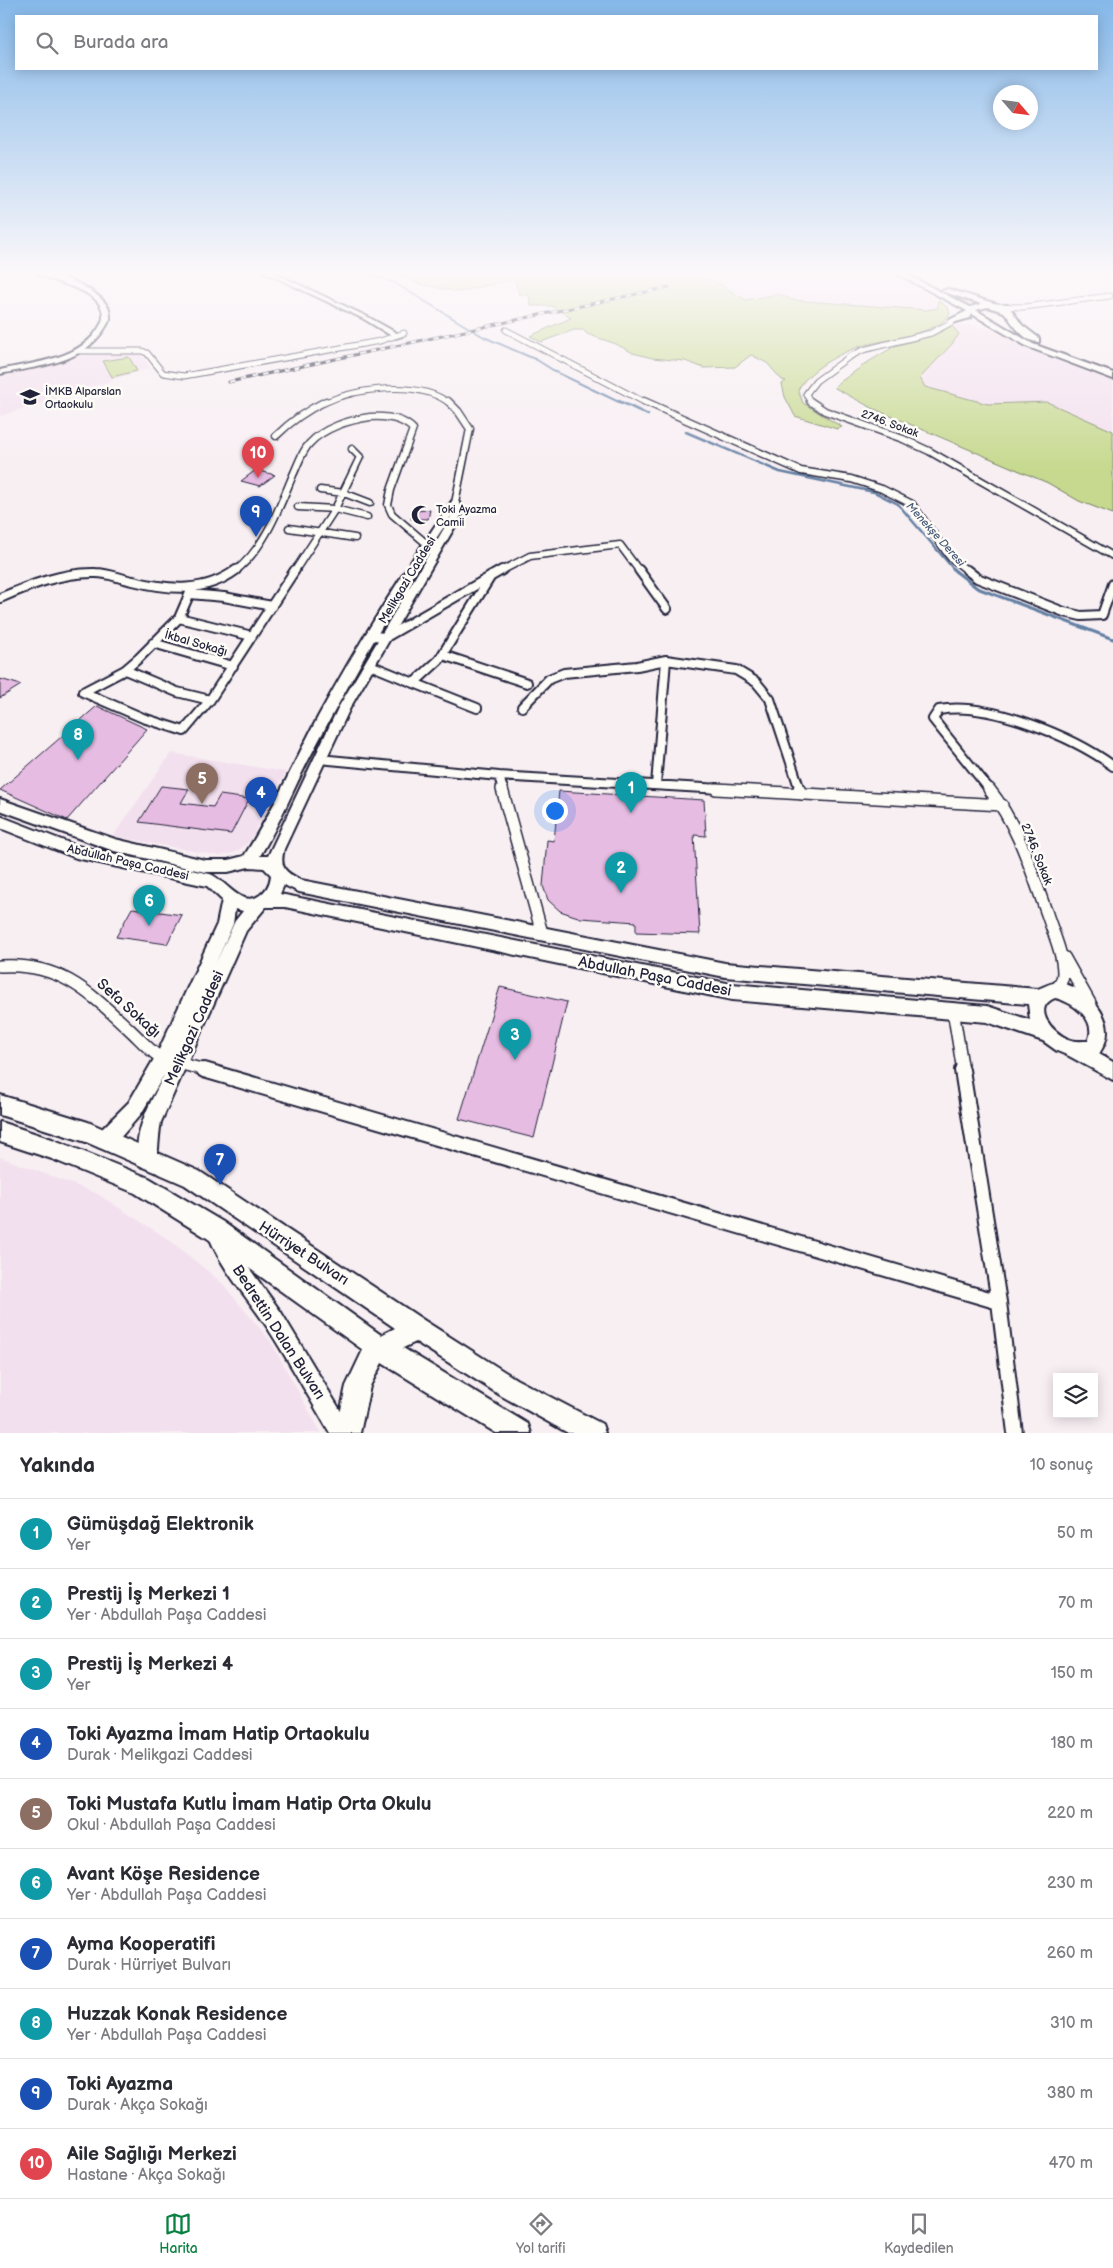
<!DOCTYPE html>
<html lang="tr">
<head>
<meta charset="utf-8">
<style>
	body { margin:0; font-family:"Balsamiq Sans",sans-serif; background:#f2f2f3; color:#2b2b33 }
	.controls { position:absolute; right:15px; bottom:15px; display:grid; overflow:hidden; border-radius:0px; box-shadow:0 2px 12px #0003 }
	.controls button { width:45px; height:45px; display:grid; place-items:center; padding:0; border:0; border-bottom:1px solid #e1e1e2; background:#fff; color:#2b2b33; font:25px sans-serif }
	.compass { position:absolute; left:993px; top:85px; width:45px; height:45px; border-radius:50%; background:#fff; box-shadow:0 2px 12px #0003; rotate:118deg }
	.you { position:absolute; left:554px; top:810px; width:18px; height:18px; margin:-12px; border:4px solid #fff; border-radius:50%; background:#1a73e8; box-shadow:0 0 0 8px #1a73e833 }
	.badge { display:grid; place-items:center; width:32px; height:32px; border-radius:50%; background:#0b8043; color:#fff; font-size:16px; font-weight:700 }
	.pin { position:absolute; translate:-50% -41px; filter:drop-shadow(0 1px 2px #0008) }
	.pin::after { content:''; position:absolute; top:26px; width:18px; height:15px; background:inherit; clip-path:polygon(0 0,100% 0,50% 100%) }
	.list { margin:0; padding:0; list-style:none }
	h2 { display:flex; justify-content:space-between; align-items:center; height:65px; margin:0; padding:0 20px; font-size:21px }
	h2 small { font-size:16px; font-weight:400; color:#7c7c81 }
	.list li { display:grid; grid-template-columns:32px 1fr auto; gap:15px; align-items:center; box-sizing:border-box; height:70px; padding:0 20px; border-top:1px solid #e1e1e2 }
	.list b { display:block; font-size:19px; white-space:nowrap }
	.list p { margin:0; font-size:16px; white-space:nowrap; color:#7c7c81 }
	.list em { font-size:16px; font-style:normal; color:#7c7c81 }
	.icon { flex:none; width:28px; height:28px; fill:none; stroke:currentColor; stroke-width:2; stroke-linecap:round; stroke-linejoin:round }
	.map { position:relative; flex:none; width:1113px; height:1433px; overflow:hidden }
	.search { position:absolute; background:#fff; box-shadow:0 2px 12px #0003; left:15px; right:15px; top:15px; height:55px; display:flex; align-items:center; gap:12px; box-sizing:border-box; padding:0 18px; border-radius:0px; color:#7c7c81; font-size:19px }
	.sheet { height:765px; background:#fff }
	nav { display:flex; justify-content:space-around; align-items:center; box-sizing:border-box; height:70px; border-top:1px solid #e1e1e2; background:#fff; font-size:14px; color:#7c7c81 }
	nav a { display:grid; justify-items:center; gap:2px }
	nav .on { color:#0b8043 }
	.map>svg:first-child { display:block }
	.built { fill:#f3e0ee }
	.green { fill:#c6d98e; stroke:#747e64 }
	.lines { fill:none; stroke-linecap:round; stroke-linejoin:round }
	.stream-far2 { stroke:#6480a4; stroke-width:2 }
	.stream-far1 { stroke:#6480a4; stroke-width:2.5 }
	.stream { stroke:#6480a4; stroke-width:3 }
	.building { fill:#e6bce3; stroke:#22223b }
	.street-far4-casing { stroke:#22223b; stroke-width:7 }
	.street-far3-casing { stroke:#22223b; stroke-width:9 }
	.street-far2-casing { stroke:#22223b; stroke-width:12 }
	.street-far1-casing { stroke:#22223b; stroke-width:14 }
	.street-casing { stroke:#22223b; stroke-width:18 }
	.secondary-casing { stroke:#22223b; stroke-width:4 }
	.primary-casing { stroke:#22223b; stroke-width:4 }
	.street-far4 { stroke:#fdfcf7; stroke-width:5 }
	.street-far3 { stroke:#fdfcf7; stroke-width:6 }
	.street-far2 { stroke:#fdfcf7; stroke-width:8 }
	.street-far1 { stroke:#fdfcf7; stroke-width:11 }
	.street { stroke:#fdfcf7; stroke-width:14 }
	.secondary { fill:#fdfcf7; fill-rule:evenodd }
	.primary { fill:#fdfcf7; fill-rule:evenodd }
	.rail-casing { stroke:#22223b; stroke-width:3 }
	.rail { stroke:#fdfcf7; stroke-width:2; stroke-dasharray:5.5; stroke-linecap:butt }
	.labels { text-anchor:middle; stroke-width:5; stroke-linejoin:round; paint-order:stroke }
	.far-poi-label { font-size:11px; fill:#22223b; stroke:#fdfcf7; text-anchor:start }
	.far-street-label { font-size:11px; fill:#22223b; stroke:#fdfcf7 }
	.far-water-label { font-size:11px; font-style:italic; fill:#485978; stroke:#fdfcf7 }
	.street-label { font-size:12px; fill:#22223b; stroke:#fdfcf7 }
	.near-street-label { font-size:15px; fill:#22223b; stroke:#fdfcf7 }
</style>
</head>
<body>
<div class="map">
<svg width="1113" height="1433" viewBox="0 0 1113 1433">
	<rect width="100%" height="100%" fill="#f8eff3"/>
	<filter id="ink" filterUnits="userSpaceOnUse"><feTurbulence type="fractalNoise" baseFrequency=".02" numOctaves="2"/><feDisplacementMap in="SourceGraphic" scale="10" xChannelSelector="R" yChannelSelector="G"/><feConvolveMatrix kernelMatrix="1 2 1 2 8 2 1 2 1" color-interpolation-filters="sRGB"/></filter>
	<g filter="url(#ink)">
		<!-- built -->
		<path class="built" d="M675 271H886L938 300 939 304 935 309 926 310 791 300 779 294 746 300 714 281Z
			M968 325 991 329 1030 348 1113 379V431L1047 402 988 404 925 387 920 378 952 344 958 334 952 326Z
			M133 352 142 354 150 368 0 416V377L80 356Z
			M171 753 286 772 250 841 236 852 220 856 113 836Z
			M0 1157 96 1193 171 1241 222 1283 271 1342 321 1433H0Z"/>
		<!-- green -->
		<path class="green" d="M388 271H675L714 281 746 300 779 294 792 300 926 310 938 308V300L948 308 950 313C941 334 881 340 861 346 840 353 808 370 798 390L803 403 842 427 837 429 795 416 785 397 782 384 786 381 782 380 767 363 751 355 735 367 704 368 685 361 652 358 633 353 616 344 587 334 583 330H574L541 342 530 336 571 318 552 306H531L529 295 519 294 514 279 459 292 420 284Z
			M952 326 959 334 952 344 920 378 925 387 988 404 1047 402 1113 431V514L1079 501 1048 483 872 408 835 388 836 385 868 362 895 346 935 335Z
			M129 357 137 371 112 377 103 361Z"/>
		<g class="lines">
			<!-- stream-far2 -->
			<path class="stream-far2" d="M360 271 393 282 484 337 537 360 556 372 621 403"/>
			<!-- stream-far1 -->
			<path class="stream-far1" d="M619 401 648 415
				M686 432 780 472 874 492 898 504 956 572"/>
			<!-- stream -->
			<path class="stream" d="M954 570 977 588 1113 639"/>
		</g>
		<!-- building -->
		<path class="building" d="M256 470 275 475 260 486 241 481Z
			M430 510 428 519H411L413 511Z
			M0 679 21 685 0 698Z
			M97 706 147 729 67 820 0 790Z
			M161 786 189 789 181 803 213 807 220 795 249 799 231 834 139 822Z
			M559 791 704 800 706 836 694 835 700 934 636 932V922L581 918 560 911 548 900 543 886 547 840 554 841Z
			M132 908 182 915 167 944 116 937Z
			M500 987 567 1002 534 1138 459 1119Z"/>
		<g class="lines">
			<defs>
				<path id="street-far4" d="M994 306 1024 307 1110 296
					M506 330 646 403
					M79 351H142L147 353 163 373 184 376 380 341 404 333
					M324 403C356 388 419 380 449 403
					M811 403 806 394 816 381 849 357 863 350 931 333 952 322"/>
				<path id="street-far3" d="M448 401 458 411 470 429 455 503
					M644 401 801 471 851 479 882 489 912 504 950 557 969 572
					M810 401 825 411 903 439 929 451 1113 556
					M276 436C291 421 307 410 326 401
					M320 490 344 493 370 503
					M298 507 335 509 367 517
					M289 528 355 538
					M234 572C264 550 279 508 293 475 298 465 301 453 309 444 323 428 349 420 370 417 385 416 402 418 413 429L391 490 388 505 392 514 427 544 439 546
					M294 572 335 509 360 457 352 449
					M499 572 530 556 620 545 640 572"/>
				<path id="street-far2" d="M639 570 667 609
					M967 570 977 578 1064 612 1081 616 1102 615 1113 584
					M190 594 224 597 272 606
					M0 598C30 585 63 572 96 573 109 573 121 579 133 581 169 590 205 593 236 570
					M179 618 252 636
					M373 636 386 637 502 570
					M153 643 233 666
					M443 655 527 683
					M370 665 414 683 439 660 491 576
					M125 670 177 692 210 700
					M414 683 477 708
					M83 692 143 718 184 731 210 700 295 570
					M83 692 125 670 139 658 179 618 192 588
					M522 707 549 679 564 673 637 666 666 660 736 670 756 682 770 699 800 790
					M319 759 499 776 738 790
					M499 776 503 790
					M656 785 666 660
					M990 790 933 719 939 710C988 701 1074 737 1113 766"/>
				<path id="street-far1" d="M502 789 542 933
					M716 789 1002 805
					M799 789 801 794
					M989 789C1018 825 1031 870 1047 914 1053 933 1063 953 1063 973 1063 980 1060 985 1055 990
					M1064 957 1091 1005
					M0 966C59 962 88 991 129 1029 138 1037 147 1048 157 1055 172 1063 192 1066 208 1071
					M953 1010 963 1071"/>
				<path id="street" d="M204 1070 999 1302 962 1070
					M999 1302 1015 1433"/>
				<path id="secondary" d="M34 271C54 270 98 289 108 307 110 311 110 315 110 319 89 364 43 365 0 374V370C34 362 83 360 101 324 105 316 103 307 96 300 78 284 52 284 34 271Z
					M262 271H270L368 317 402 336 395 338 364 319Z
					M455 500 458 501 464 511 350 708 284 849C279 868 285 872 301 880L725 963 1038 989C1044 987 1051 982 1057 983 1080 984 1107 1008 1107 1032 1107 1041 1103 1047 1099 1054L1113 1062V1080L1069 1056 1057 1051 1043 1041 987 1022 732 1000 285 907H266L246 931 161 1122C158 1135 159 1154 155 1166L148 1168 141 1166C129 1136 152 1101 164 1075L141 1114 112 1147 105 1149 98 1147 96 1140 98 1133 129 1102 158 1052 217 924 222 900 207 886 76 858 0 828V816L77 846 210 874C226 880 241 909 260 895 267 890 270 884 271 875L264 868 249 867 228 872H205L114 851 0 810V799L115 839 205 860H228L244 856C273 811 294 762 319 715 359 642 405 569 452 501ZM453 513 338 708 268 856H260C280 823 294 787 312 753 355 672 401 590 453 513ZM284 885 299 892 725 977 1028 1004 1030 1020 987 1006 732 984 280 894ZM235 909 243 911 235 921 215 965 233 924ZM1055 998C1073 1002 1098 1020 1088 1041 1081 1041 1075 1042 1068 1039 1052 1032 1031 1008 1055 998Z
					M220 1229 227 1232 249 1268 281 1312 354 1433H330C309 1398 289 1361 267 1327 248 1298 223 1271 210 1239L213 1232Z"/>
				<path id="primary" d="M892 271H900L970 307 981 304 941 291 948 289 1010 308 1022 325 1039 338V342C1024 343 1012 322 1004 312L988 307 976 310 1033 344 1113 373V379L1028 347 972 314 970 318 949 324V320L967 311Z
					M0 1095 88 1122 199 1171 425 1321 516 1379 602 1424 605 1433H568L500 1395 416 1342 403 1348 528 1424 531 1433H496L382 1363 370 1386 360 1433H336L346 1386 363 1350 207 1238 135 1193 52 1159 0 1142V1122L52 1139 149 1178 223 1222 381 1335 395 1328 185 1185 86 1142 0 1115Z"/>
			</defs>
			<!-- street-far4 casing -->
			<use href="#street-far4" class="street-far4-casing"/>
			<!-- street-far3 casing -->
			<use href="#street-far3" class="street-far3-casing"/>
			<!-- street-far2 casing -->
			<use href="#street-far2" class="street-far2-casing"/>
			<!-- street-far1 casing -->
			<use href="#street-far1" class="street-far1-casing"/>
			<!-- street casing -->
			<use href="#street" class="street-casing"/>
			<!-- secondary casing -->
			<use href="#secondary" class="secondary-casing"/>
			<!-- primary casing -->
			<use href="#primary" class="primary-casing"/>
			<!-- street-far4 -->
			<use href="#street-far4" class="street-far4"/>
			<!-- street-far3 -->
			<use href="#street-far3" class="street-far3"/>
			<!-- street-far2 -->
			<use href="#street-far2" class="street-far2"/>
			<!-- street-far1 -->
			<use href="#street-far1" class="street-far1"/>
			<!-- street -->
			<use href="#street" class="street"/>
			<!-- secondary -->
			<use href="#secondary" class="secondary"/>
			<!-- primary -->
			<use href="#primary" class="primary"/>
			<defs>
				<path id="rail" d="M229 382 669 287"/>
			</defs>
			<!-- rail casing -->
			<use href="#rail" class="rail-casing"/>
			<!-- rail -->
			<use href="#rail" class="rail"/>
		</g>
	</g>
	<!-- sky -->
	<linearGradient id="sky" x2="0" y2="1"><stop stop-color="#85b8e9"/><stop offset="0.58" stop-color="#fcf8fa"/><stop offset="1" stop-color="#fcf8fa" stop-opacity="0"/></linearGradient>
	<rect width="1113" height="471" fill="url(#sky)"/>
	<!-- icons -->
	<defs>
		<symbol id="school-bare" viewBox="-9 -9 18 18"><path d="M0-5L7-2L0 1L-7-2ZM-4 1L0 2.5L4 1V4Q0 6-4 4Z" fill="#22223b" stroke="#fdfcf7" stroke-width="2.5" paint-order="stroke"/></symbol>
		<symbol id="mosque-bare" viewBox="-9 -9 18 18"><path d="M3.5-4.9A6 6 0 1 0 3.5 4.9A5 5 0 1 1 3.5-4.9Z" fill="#22223b" stroke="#fdfcf7" stroke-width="2.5" paint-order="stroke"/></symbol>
	</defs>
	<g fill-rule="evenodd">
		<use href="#school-bare" x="16" y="383" width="28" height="28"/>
		<use href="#mosque-bare" x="407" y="501" width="28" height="28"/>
	</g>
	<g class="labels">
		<!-- far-poi labels -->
		<g class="far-poi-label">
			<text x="45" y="395">İMKB Alparslan<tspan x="45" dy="13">Ortaokulu</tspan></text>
			<text x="436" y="513">Toki Ayazma<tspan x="436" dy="13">Camii</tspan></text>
		</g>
		<!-- far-street labels -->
		<g class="far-street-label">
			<text transform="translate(890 423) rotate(20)" y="4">2746. Sokak</text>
		</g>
		<!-- far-water labels -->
		<g class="far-water-label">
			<text transform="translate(936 534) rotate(48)" y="4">Menekşe Deresi</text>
		</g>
		<!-- street labels -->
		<g class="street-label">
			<text transform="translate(407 580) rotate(-59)" y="4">Melikgazi Caddesi</text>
			<text transform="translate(196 643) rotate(16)" y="4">İkbal Sokağı</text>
			<text transform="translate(1037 854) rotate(68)" y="4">2746. Sokak</text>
			<text transform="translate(128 862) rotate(13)" y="4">Abdullah Paşa Caddesi</text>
		</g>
		<!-- near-street labels -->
		<g class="near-street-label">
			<text transform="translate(655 976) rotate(11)" y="5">Abdullah Paşa Caddesi</text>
			<text transform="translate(129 1008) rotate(42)" y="5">Sefa Sokağı</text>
			<text transform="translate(194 1028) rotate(-66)" y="5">Melikgazi Caddesi</text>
			<text transform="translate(304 1253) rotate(33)" y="5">Hürriyet Bulvarı</text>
			<text transform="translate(279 1332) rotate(57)" y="5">Bedrettin Dalan Bulvarı</text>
		</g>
	</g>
</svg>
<div class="controls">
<button><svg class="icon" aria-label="layers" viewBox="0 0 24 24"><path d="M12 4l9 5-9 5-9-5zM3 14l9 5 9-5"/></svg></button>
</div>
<svg class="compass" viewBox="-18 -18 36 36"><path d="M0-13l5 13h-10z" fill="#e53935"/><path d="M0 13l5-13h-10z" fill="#7c7c81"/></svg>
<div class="you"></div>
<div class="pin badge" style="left:631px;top:813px;background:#0f9aa8">1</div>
<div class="pin badge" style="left:621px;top:893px;background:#0f9aa8">2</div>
<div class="pin badge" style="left:515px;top:1060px;background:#0f9aa8">3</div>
<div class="pin badge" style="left:261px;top:818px;background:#1a4fb4">4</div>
<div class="pin badge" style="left:202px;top:804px;background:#8d6e63">5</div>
<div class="pin badge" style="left:149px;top:926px;background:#0f9aa8">6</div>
<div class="pin badge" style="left:220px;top:1185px;background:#1a4fb4">7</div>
<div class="pin badge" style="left:78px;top:760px;background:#0f9aa8">8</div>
<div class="pin badge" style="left:256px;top:537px;background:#1a4fb4">9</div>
<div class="pin badge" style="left:258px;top:478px;background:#e0444e">10</div>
<div class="search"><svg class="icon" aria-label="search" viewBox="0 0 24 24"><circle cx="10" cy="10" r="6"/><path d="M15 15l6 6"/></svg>Burada ara</div>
</div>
<section class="sheet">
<h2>Yakında<small>10 sonuç</small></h2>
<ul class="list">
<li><span class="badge" style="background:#0f9aa8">1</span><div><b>Gümüşdağ Elektronik</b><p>Yer</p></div><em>50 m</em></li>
<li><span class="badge" style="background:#0f9aa8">2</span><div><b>Prestij İş Merkezi 1</b><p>Yer · Abdullah Paşa Caddesi</p></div><em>70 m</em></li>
<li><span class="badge" style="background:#0f9aa8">3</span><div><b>Prestij İş Merkezi 4</b><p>Yer</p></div><em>150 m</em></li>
<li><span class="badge" style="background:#1a4fb4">4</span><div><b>Toki Ayazma İmam Hatip Ortaokulu</b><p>Durak · Melikgazi Caddesi</p></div><em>180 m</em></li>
<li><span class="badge" style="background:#8d6e63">5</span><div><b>Toki Mustafa Kutlu İmam Hatip Orta Okulu</b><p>Okul · Abdullah Paşa Caddesi</p></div><em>220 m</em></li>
<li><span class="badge" style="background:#0f9aa8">6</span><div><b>Avant Köşe Residence</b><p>Yer · Abdullah Paşa Caddesi</p></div><em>230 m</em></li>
<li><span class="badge" style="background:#1a4fb4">7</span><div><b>Ayma Kooperatifi</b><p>Durak · Hürriyet Bulvarı</p></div><em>260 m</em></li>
<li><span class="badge" style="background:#0f9aa8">8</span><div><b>Huzzak Konak Residence</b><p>Yer · Abdullah Paşa Caddesi</p></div><em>310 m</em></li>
<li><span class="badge" style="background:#1a4fb4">9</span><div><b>Toki Ayazma</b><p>Durak · Akça Sokağı</p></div><em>380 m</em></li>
<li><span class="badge" style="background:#e0444e">10</span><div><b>Aile Sağlığı Merkezi</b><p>Hastane · Akça Sokağı</p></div><em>470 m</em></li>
</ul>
</section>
<nav>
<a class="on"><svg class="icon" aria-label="map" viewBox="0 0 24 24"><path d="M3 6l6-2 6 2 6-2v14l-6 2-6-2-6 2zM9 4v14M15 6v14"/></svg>Harita</a>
<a><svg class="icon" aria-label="directions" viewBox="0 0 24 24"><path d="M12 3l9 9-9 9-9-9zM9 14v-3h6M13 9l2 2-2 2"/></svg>Yol tarifi</a>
<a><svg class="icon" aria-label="saved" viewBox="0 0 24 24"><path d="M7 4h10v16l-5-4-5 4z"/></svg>Kaydedilen</a>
</nav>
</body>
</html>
